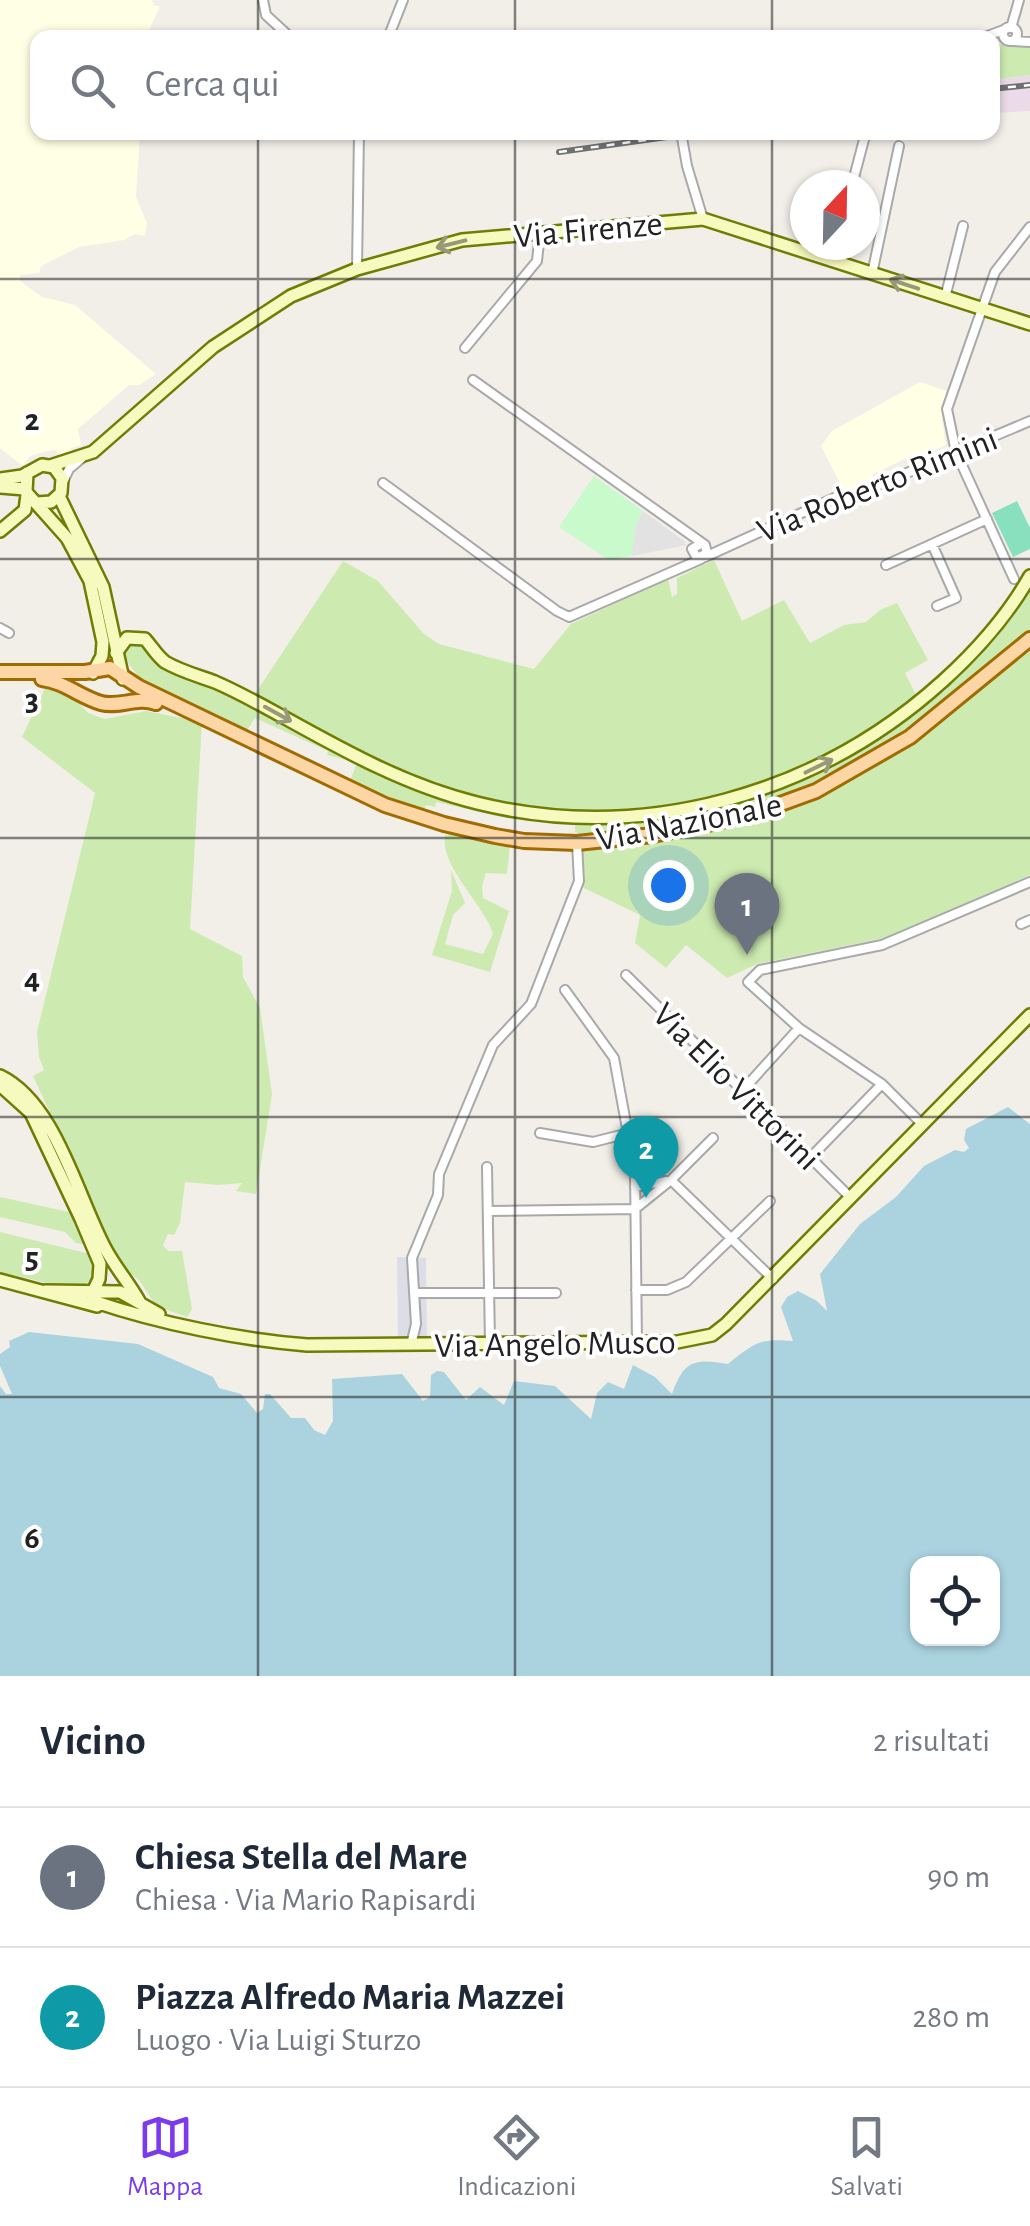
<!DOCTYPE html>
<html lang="it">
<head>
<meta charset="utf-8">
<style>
	body { margin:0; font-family:"Alegreya Sans",sans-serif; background:#f6f6f7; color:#1f2937 }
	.controls { position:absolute; right:30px; bottom:30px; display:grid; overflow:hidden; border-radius:20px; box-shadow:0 2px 8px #0004 }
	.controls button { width:90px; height:90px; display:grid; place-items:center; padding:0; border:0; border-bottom:2px solid #e0e1e3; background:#fff; color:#1f2937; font:50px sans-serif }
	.compass { position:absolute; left:790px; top:170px; width:90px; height:90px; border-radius:50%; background:#fff; box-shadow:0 2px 8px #0004; rotate:22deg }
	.you { position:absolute; left:668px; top:885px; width:35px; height:35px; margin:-25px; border:8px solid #fff; border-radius:50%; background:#1a73e8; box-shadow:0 0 0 15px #1a73e833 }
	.badge { display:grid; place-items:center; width:65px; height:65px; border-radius:50%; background:#7c3aed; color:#fff; font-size:32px; font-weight:700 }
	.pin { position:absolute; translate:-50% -82px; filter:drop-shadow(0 2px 5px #0008) }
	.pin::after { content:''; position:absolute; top:52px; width:35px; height:30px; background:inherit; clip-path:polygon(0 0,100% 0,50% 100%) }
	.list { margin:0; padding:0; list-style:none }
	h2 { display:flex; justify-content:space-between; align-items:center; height:130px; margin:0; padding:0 40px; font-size:42px }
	h2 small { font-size:32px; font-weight:400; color:#747a83 }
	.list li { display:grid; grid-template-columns:65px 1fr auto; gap:30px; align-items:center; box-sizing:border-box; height:140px; padding:0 40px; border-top:2px solid #e0e1e3 }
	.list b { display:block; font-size:38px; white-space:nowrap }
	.list p { margin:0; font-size:32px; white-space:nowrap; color:#747a83 }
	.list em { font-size:32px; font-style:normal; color:#747a83 }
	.icon { flex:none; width:55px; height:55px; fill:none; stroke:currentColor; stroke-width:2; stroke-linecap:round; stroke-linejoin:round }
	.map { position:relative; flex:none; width:1030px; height:1676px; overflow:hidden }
	.search { position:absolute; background:#fff; box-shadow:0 2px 8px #0004; left:30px; right:30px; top:30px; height:110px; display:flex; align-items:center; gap:25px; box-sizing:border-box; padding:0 35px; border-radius:20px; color:#747a83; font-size:38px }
	.sheet { height:410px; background:#fff }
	nav { display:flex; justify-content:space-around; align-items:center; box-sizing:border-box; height:140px; border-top:2px solid #e0e1e3; background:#fff; font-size:28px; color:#747a83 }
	nav a { display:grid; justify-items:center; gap:5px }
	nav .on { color:#7c3aed }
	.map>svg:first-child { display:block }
	.industrial { fill:#ebdbe8 }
	.education { fill:#ffffe5 }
	.grass { fill:#cdebb0 }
	.park { fill:#c8facc }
	.pitch { fill:#88e0be }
	.parking { fill:#e2e2e2 }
	.plaza { fill:#dddde8 }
	.water { fill:#aad3df; fill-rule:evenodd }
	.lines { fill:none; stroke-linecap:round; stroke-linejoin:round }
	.street-casing { stroke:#a9a9a9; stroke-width:12 }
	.secondary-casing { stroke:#707d05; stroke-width:16 }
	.primary-casing { stroke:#a06b00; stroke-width:18 }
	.street { stroke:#fff; stroke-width:8 }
	.secondary { stroke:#f7fabf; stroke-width:11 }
	.primary { stroke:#fcd6a4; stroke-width:12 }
	.rail-casing { stroke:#707070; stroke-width:6 }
	.rail { stroke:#fff; stroke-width:2.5; stroke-dasharray:8; stroke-linecap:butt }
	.oneway { stroke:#979978 }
	.grid { fill:none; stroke:#222; stroke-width:2.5; stroke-opacity:0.55 }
	.labels { text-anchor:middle; stroke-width:8; stroke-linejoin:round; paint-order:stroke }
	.street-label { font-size:35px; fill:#222; stroke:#fff }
	.grid-label { font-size:32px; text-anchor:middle; font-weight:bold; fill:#222; stroke:#fff; stroke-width:8; stroke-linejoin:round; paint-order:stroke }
</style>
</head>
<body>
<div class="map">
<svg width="1030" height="1676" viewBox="0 0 1030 1676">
	<rect width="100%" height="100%" fill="#f2efe9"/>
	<!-- industrial -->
	<path class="industrial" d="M1030 75V111L993 113 992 80Z"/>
	<!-- education -->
	<path class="education" d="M0 0H152L154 6H160L146 37 38 38V132L140 133 136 197 147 223 145 236 135 234 124 240 79 247 41 266 39 273 20 275V281L42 297 75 305 156 374 139 385H129L78 429 81 445 71 448 72 454 61 456 55 450 48 451 30 456 23 466 0 448Z
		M920 382 946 391 942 419 946 445 915 460 911 456 873 474 874 479 845 493 821 446 832 431Z"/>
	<!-- grass -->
	<path class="grass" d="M993 44 1030 46V75L993 80Z
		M714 560 742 621 784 600 810 643 844 625 866 622 880 610 897 603 928 660 905 673 916 695 899 714 841 752 736 796 623 814 514 808 417 782 253 697 343 561 378 581 424 634 439 644 534 669 571 624 668 579 672 597 677 594V578Z
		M1030 585V633C968 683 909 737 838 775 760 817 671 827 585 837L575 832V825L511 819 436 802 435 807 426 805 423 813 349 783 357 763 327 755 328 751 255 718 246 732 151 685 138 676 123 656 130 642 141 644C164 669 171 674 204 682L468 803 656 822 750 800 828 767 923 708 947 689 957 673Z
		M1030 646V875L884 938 757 964 727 978 686 945 666 968 635 943 640 915 582 887 585 876 582 847C684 840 793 818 881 764 934 731 981 685 1030 646Z
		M45 688 76 700 88 713 105 719 146 711 202 722 190 929 242 956 243 977 260 1008 272 1094 256 1194 236 1191 242 1183 218 1185 185 1182 180 1223 174 1235 168 1234 163 1245 168 1251H182L192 1309 187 1317 156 1306 139 1280 128 1272 107 1237 33 1076 44 1070 39 1057 37 1032 95 793 22 737Z
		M454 831 510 845 507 874 486 873 482 886 483 898 509 911 490 972 432 955 452 891 451 870 465 903 453 915 445 944 483 954 493 934C484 904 440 867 445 836Z
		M0 1197 74 1213 86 1245 76 1243 65 1232 0 1217Z
		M0 1232 90 1254C98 1270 93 1281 78 1290L0 1272Z"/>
	<!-- park -->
	<path class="park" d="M594 476 643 511 635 528 632 556 609 560 559 527Z"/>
	<!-- pitch -->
	<path class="pitch" d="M1017 501 1030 528V549L1013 557 992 513Z"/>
	<!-- parking -->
	<path class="parking" d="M643 511 684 541 686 545 632 556 635 528Z"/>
	<!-- plaza -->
	<path class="plaza" d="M397 1257 426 1258 427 1345H398Z"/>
	<!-- water -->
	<path class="water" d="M1008 1107 1030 1124V1676H0V1386L6 1394H12L0 1366V1354L10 1347 9 1341 29 1332 138 1344 213 1377 219 1388 241 1394 257 1413 263 1409 265 1394H270L291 1418H305L314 1430 325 1435 333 1421 332 1379 402 1374 423 1401 430 1397 431 1375 437 1371 444 1372 466 1400 480 1387 504 1405 514 1381 555 1386 591 1419 597 1393 608 1382 624 1389 633 1365 655 1377 672 1394C684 1361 693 1358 728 1364 754 1343 760 1338 793 1341L781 1307 787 1297 798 1291 817 1301 827 1311 820 1274 860 1224 896 1197 924 1166 955 1150 964 1152 969 1148 964 1140 966 1129ZM918 1564H992V1638H918Z"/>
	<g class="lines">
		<defs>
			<path id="street" d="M263 0 266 15 291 38
				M1003 34a7 7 0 1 1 14 0a7 7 0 1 1-14 0Z
				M1011 28 1019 0
				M388 38 403 0
				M982 38 1006 29
				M1012 41 1030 42
				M681 132 687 166 703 219
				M599 133 603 132
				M852 185 866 132
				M832 262 837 245
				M357 269 359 132
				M872 274 899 146
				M945 298 963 226
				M465 348 537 261 540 233
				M473 380 705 545 707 553 697 558 692 549 702 543
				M63 482 69 469 81 459
				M383 483 557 611 569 617 701 559
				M932 544 956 598 937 606
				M705 557 841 495 850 497 1030 421
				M886 565 987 519
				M1014 579 956 452 947 409 995 272 1030 227
				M0 628 9 633
				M1021 924 1030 920
				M626 975 850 1197
				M565 990 614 1058 635 1172 637 1343
				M742 1091 799 1028
				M922 1124 882 1084 799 1028 748 982 760 970 882 945 1030 882
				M540 1133 593 1142 629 1133
				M713 1138 671 1180 773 1279
				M809 1159 882 1084
				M487 1167 490 1343
				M635 1187 666 1181
				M488 1211 635 1209 671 1180
				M636 1290H667L686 1282 770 1201
				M414 1293H556
				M411 1345 416 1324 412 1258 438 1195 439 1174 493 1045 531 1004 579 881 577 843"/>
			<path id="secondary" d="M50 466 93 452 213 347 291 296 357 269 462 240 703 219 1030 324
				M27 473 26 492 67 538 90 581 103 642 102 656 93 673
				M0 479 22 476 42 465 54 467 62 478 61 493 51 502 37 503
				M0 487 25 489
				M59 496 103 587 123 679
				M0 531 25 510 27 495
				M116 653 127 638 145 639C152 647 157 656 165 662 180 671 199 676 215 682 236 691 256 702 276 713 341 749 404 785 477 803 643 844 817 795 943 681 976 651 1008 615 1030 576
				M0 1076C56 1103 77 1196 105 1248 115 1267 129 1283 139 1301
				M0 1085 31 1113 81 1219 100 1264 99 1279 92 1294 96 1302C158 1323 241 1340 307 1345L677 1342 712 1335 726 1324 1030 1015
				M0 1280 97 1306
				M45 1291 120 1292 159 1314"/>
			<path id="primary" d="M0 672H85L110 668 139 687 385 805 444 824 495 836 524 841 577 843 653 835 713 823 761 811 816 791 910 737 1030 639
				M42 679C65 682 80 697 101 703 119 708 137 696 156 703"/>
		</defs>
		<!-- street casing -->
		<use href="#street" class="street-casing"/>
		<!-- secondary casing -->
		<use href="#secondary" class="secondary-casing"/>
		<!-- primary casing -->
		<use href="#primary" class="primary-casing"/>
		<!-- street -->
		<use href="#street" class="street"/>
		<!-- secondary -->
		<use href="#secondary" class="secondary"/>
		<!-- primary -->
		<use href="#primary" class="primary"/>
		<defs>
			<path id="rail" d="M992 89 1030 85
				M559 152 667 137"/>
		</defs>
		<!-- rail casing -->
		<use href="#rail" class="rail-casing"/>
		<!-- rail -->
		<use href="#rail" class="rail"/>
	</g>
	<!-- one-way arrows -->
	<defs><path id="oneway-shaft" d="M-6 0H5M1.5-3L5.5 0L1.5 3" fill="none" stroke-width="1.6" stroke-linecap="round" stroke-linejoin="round" transform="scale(2.5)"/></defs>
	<g class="oneway">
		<use href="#oneway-shaft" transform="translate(451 244) rotate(166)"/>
		<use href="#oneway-shaft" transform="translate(904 284) rotate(-162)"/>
		<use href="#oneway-shaft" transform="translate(278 714) rotate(29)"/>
		<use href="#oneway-shaft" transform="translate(819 766) rotate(-26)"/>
	</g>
	<!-- grid -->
	<path class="grid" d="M258 0V38M515 0V38M772 0V38M258 132V1676M515 132V1676M772 132V1676M0 279H1030M0 559H1030M0 838H1030M0 1117H1030M0 1397H1030"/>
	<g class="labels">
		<!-- street labels -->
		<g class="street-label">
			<text transform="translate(588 229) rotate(-5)" y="12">Via Firenze</text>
			<text transform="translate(877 484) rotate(-22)" y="12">Via Roberto Rimini</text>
			<text transform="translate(689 821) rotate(-11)" y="12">Via Nazionale</text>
			<text transform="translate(737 1086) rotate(45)" y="12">Via Elio Vittorini</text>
			<text transform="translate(555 1343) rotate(-1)" y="12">Via Angelo Musco</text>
		</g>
	</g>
	<g class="grid-label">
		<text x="32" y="430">2</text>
		<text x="32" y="710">3</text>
		<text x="32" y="989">4</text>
		<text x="32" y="1268">5</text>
		<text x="32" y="1548">6</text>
	</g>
</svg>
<div class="controls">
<button><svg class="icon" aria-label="locate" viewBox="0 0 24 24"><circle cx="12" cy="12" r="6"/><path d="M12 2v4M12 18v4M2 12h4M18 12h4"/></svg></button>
</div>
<svg class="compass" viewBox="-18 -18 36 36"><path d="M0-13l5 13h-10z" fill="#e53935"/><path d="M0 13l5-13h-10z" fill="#747a83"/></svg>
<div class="you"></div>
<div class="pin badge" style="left:747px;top:955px;background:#6b7280">1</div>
<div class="pin badge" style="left:646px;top:1198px;background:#0f9aa8">2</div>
<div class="search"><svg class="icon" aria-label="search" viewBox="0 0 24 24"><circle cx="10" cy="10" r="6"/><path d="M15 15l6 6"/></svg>Cerca qui</div>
</div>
<section class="sheet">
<h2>Vicino<small>2 risultati</small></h2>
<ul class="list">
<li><span class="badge" style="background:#6b7280">1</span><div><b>Chiesa Stella del Mare</b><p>Chiesa · Via Mario Rapisardi</p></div><em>90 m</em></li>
<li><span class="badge" style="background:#0f9aa8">2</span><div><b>Piazza Alfredo Maria Mazzei</b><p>Luogo · Via Luigi Sturzo</p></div><em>280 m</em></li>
</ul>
</section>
<nav>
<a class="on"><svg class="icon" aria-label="map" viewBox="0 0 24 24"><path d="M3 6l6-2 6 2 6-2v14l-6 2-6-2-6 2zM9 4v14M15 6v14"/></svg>Mappa</a>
<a><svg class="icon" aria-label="directions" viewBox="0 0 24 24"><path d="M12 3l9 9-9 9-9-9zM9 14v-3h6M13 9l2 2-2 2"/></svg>Indicazioni</a>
<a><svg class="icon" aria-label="saved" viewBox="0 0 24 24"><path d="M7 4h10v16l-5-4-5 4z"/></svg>Salvati</a>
</nav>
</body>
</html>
